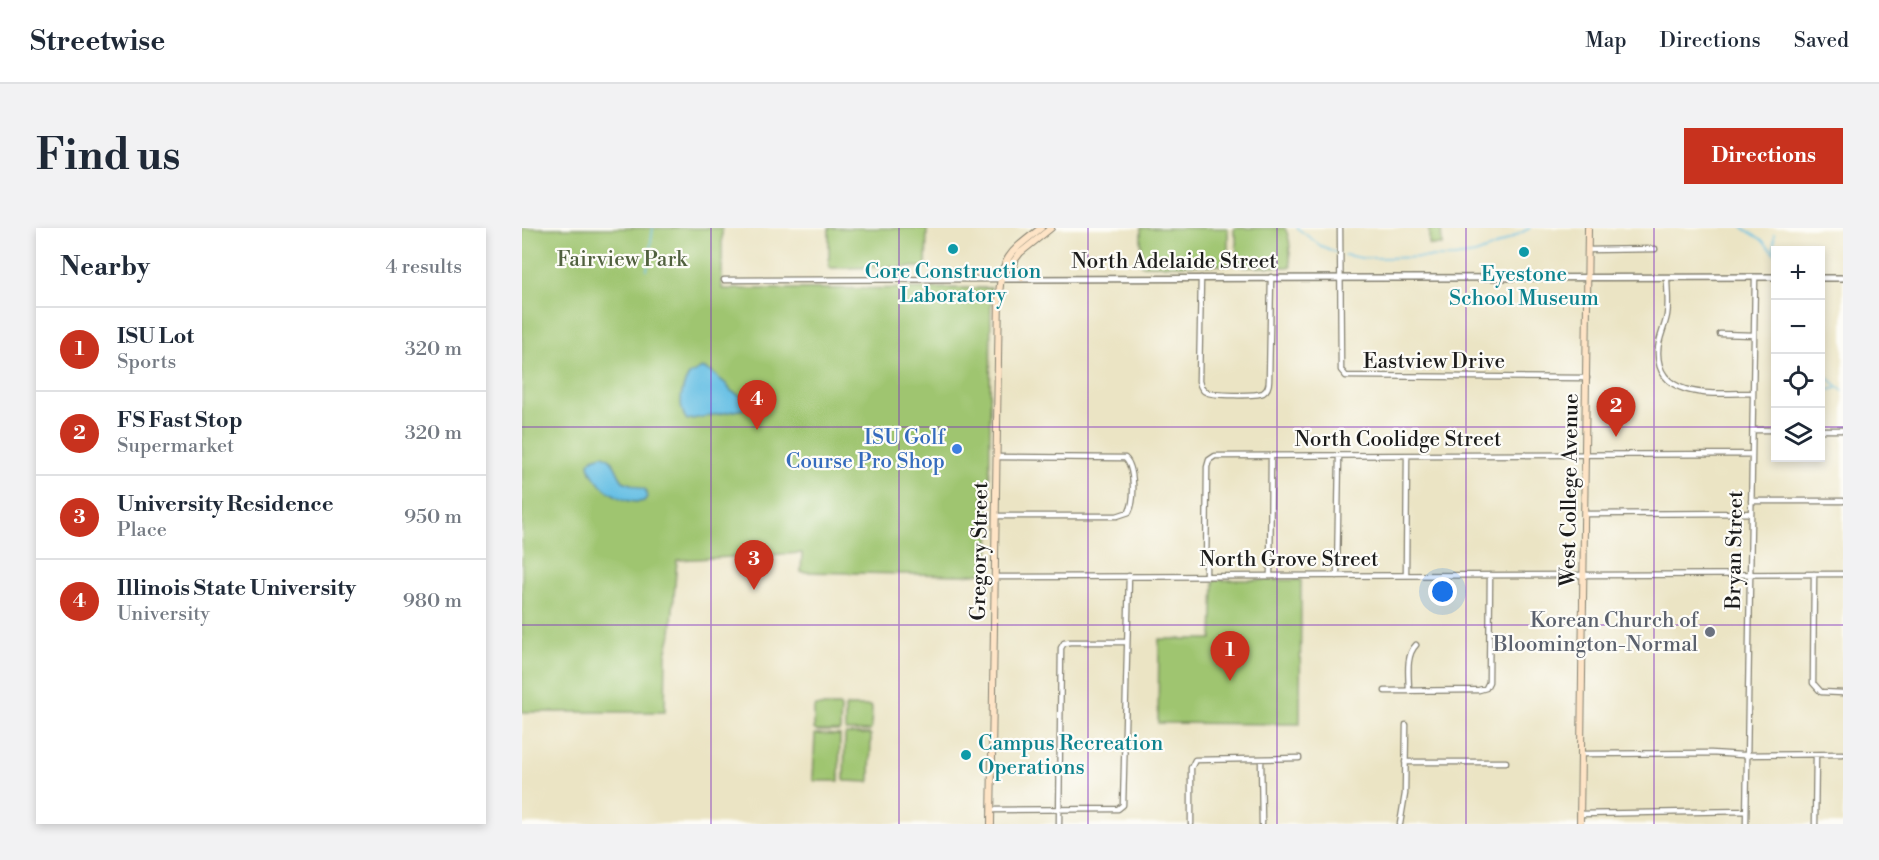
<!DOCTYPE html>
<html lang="en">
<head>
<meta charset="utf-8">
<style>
	body { margin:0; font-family:"Libre Bodoni",serif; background:#f2f2f3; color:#1f2937 }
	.controls { position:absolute; right:18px; top:18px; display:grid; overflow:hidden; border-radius:0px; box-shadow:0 3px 9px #0003 }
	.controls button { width:54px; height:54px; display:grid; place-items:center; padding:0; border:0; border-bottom:2px solid #e0e1e3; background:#fff; color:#1f2937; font:30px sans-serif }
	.you { position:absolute; left:921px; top:364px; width:21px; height:21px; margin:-15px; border:4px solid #fff; border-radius:50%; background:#1a73e8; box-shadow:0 0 0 9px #1a73e833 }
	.badge { display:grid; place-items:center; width:39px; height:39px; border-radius:50%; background:#c8321e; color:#fff; font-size:20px; font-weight:700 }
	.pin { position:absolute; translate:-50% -50px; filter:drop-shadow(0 2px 3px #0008) }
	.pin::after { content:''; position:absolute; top:32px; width:21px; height:18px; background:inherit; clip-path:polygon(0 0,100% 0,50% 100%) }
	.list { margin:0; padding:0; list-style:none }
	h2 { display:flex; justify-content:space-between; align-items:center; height:78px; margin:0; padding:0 24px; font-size:26px }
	h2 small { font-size:20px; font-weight:400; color:#747a83 }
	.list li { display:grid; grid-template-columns:39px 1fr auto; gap:18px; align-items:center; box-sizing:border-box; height:84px; padding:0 24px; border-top:2px solid #e0e1e3 }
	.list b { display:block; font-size:22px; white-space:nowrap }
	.list p { margin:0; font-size:20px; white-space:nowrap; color:#747a83 }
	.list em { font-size:20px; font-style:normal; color:#747a83 }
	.icon { flex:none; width:33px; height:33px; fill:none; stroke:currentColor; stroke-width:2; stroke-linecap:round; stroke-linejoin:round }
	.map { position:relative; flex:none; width:1321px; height:596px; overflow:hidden; border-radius:0px }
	header { display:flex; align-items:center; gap:36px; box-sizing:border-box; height:84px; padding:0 30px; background:#fff; border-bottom:2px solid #e0e1e3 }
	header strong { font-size:28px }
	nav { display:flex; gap:33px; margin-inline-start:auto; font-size:21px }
	.intro { display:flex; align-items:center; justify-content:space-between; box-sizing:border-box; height:144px; padding:0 36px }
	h1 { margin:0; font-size:42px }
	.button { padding:15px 27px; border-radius:0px; background:#c8321e; color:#fff; font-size:21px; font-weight:700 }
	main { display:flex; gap:36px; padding:0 36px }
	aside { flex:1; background:#fff; border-radius:0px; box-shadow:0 3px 9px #0003 }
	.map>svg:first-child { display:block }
	.green { fill:#9fc570; stroke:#5e7046; stroke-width:1.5 }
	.water { fill:#66bfe4; stroke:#416e80; stroke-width:1.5 }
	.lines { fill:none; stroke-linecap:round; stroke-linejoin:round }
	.stream { stroke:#66bfe4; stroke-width:1.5 }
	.minor-casing { stroke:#848070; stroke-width:7 }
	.tertiary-casing { stroke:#848070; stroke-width:8 }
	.secondary-casing { stroke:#848070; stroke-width:8 }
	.minor { stroke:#fff; stroke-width:4.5 }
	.tertiary { stroke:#fff; stroke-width:5 }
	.secondary { stroke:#fee4c6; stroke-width:6 }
	.grid { fill:none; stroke:#7b2cbf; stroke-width:1.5; stroke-opacity:0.55 }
	.culture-dot { fill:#0f9aa8; stroke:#fdfcf7; stroke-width:2 }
	.shop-dot { fill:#3f7fe0; stroke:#fdfcf7; stroke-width:2 }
	.worship-dot { fill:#6b7280; stroke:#fdfcf7; stroke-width:2 }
	.labels { text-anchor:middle; stroke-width:4.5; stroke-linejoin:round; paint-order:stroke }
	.park-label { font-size:21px; fill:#50603e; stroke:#fdfcf7 }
	.street-label { font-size:21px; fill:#1c1c1c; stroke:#fdfcf7 }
	.culture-label { font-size:21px; fill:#0d838f; stroke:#fdfcf7 }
	.shop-label { font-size:21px; fill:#366cbe; stroke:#fdfcf7; text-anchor:end }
	.worship-label { font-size:21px; fill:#5b616d; stroke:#fdfcf7; text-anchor:end }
</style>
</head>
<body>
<header>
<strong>Streetwise</strong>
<nav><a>Map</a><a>Directions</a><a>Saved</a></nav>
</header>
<div class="intro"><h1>Find us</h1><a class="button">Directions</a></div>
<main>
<aside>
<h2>Nearby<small>4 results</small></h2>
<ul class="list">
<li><span class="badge">1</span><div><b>ISU Lot</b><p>Sports</p></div><em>320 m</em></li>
<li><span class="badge">2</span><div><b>FS Fast Stop</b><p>Supermarket</p></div><em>320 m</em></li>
<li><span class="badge">3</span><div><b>University Residence</b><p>Place</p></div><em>950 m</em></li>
<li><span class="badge">4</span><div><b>Illinois State University</b><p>University</p></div><em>980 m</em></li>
</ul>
</aside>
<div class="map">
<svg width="1321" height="596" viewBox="0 0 1321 596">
	<rect width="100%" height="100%" fill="#fdfcf7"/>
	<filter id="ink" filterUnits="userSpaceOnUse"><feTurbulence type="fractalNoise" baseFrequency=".0167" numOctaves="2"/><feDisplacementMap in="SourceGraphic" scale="12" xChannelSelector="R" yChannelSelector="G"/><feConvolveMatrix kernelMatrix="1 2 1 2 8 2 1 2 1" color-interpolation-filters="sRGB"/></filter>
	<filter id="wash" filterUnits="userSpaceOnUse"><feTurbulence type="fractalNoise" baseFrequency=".008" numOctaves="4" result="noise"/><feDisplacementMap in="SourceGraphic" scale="24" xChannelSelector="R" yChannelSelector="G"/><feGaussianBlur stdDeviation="1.35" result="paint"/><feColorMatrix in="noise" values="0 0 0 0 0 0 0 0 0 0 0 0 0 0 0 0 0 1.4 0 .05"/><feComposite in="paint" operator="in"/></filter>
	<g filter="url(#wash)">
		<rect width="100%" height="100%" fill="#ebe4c4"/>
		<!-- green -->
		<path class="green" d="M0 0H200V61L469 60 467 344 442 347 279 344 280 325 155 332 149 406 144 426 143 484H0Z
			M307 0H405L404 39 307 40Z
			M619 0H706V37H619Z
			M712 0H763C771 15 766 24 769 39H721L715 32 714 8 712 7Z
			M907 0H919L920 17H907Z
			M692 352H779L778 496 636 495 637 411H690Z
			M294 478H317L319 480 318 501 317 503H294L292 501V480Z
			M325 478H348L350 480 349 502 348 503H324L323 501V480Z
			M293 506 318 507 317 553H293L291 551Z
			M324 506H347L349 507 348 552 347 554 323 553 322 552 323 508Z"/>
		<!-- water -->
		<path class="water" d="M180 140 188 143 204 156 209 163 229 173V178L218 182 165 192C155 179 159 160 167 147Z
			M81 227C93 230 94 245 101 253L124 262 125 269 122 273C103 279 68 256 67 235L71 230Z"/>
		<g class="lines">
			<!-- stream -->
			<path class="stream" d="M775 0 799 18 814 24
				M1221 0 1239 11 1254 27
				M1252 23V6
				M823 27 840 30 932 29 953 26 974 18 1008 0
				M125 42 131 0
				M1298 139 1303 147 1321 163
				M1302 166 1306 162 1315 160"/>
		</g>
	</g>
	<g filter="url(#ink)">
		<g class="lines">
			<defs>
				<path id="minor" d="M818 0 819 142 824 148 1065 150
					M1066 22 1133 21
					M679 50 677 153C678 157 679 162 684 164 691 168 734 168 741 165 746 162 747 157 747 152L749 49
					M1145 50C1145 62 1147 75 1145 87 1143 99 1136 111 1136 123 1134 174 1199 165 1231 165
					M202 52 479 51
					M1198 106 1232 107
					M1231 202H1254
					M1298 202H1321
					M1229 273H1321
					M1063 286 1229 285
					M474 288H595L607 284C613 273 613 239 603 230L475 229
					M1292 346 1291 455 1299 464 1321 465
					M884 347 885 228
					M684 348 685 239 687 232 693 228 1230 226
					M748 348 749 228
					M815 348 817 228
					M473 349 1321 346
					M863 463 957 462 964 460 967 454 968 347
					M887 463C887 449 883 428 894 417
					M1059 526 1189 525 1220 527 1321 526
					M739 531 740 596
					M883 534H984
					M469 582 596 581 601 577 607 348
					M1058 586 1224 583
					M537 596 539 420 542 415 548 414H605
					M669 596V540L673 532 777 530
					M878 596 883 566 884 497
					M1224 596 1233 49
					M1293 596 1294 527"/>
				<path id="tertiary" d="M1298 50H1321
					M479 51 1254 49"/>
				<path id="secondary" d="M493 32 492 39 500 50
					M479 50 498 25 529 0
					M469 596 477 66C480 27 490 23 519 0
					M1058 596 1066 0"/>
			</defs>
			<!-- minor casing -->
			<use href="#minor" class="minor-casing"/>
			<!-- tertiary casing -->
			<use href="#tertiary" class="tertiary-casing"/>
			<!-- secondary casing -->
			<use href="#secondary" class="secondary-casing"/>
			<!-- minor -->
			<use href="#minor" class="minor"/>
			<!-- tertiary -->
			<use href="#tertiary" class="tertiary"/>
			<!-- secondary -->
			<use href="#secondary" class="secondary"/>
		</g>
	</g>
	<!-- grid -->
	<path class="grid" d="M189 0V596M377 0V596M566 0V596M755 0V596M944 0V596M1132 0V596M0 199H1254M1298 199H1321M0 397H1321"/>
	<!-- markers -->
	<g class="culture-dot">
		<circle cx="431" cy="21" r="6"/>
		<circle cx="1002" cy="24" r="6"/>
		<circle cx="444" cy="527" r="6"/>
	</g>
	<circle class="shop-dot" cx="435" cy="221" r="6"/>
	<circle class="worship-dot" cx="1188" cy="404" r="6"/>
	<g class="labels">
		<!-- park labels -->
		<g class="park-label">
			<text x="100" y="38">Fairview Park</text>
		</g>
		<!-- street labels -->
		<g class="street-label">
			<text x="652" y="40">North Adelaide Street</text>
			<text x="912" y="140">Eastview Drive</text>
			<text x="876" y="218">North Coolidge Street</text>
			<text transform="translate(1047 262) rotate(-89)" y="7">West College Avenue</text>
			<text transform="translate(1212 322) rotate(-89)" y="7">Bryan Street</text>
			<text transform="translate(457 323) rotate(-89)" y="7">Gregory Street</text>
			<text x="767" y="338">North Grove Street</text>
		</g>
		<!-- culture labels -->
		<g class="culture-label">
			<text x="431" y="50">Core Construction<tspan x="431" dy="24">Laboratory</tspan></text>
			<text x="1002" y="53">Eyestone<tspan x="1002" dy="24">School Museum</tspan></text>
			<text x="456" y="522" text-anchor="start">Campus Recreation<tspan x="456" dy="24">Operations</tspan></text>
		</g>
		<!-- shop labels -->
		<g class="shop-label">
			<text x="423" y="216">ISU Golf<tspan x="423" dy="24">Course Pro Shop</tspan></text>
		</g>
		<!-- worship labels -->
		<g class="worship-label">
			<text x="1176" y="399">Korean Church of<tspan x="1176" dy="24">Bloomington-Normal</tspan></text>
		</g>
	</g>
</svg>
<div class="controls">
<button>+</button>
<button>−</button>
<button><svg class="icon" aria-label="locate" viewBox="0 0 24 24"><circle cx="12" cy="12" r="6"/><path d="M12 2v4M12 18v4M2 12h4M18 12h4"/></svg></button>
<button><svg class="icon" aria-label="layers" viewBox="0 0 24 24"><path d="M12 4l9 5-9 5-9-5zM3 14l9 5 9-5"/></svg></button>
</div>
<div class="you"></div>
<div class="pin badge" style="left:708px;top:453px">1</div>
<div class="pin badge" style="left:1094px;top:209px">2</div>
<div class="pin badge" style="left:232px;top:362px">3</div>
<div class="pin badge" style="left:235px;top:202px">4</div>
</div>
</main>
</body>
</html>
